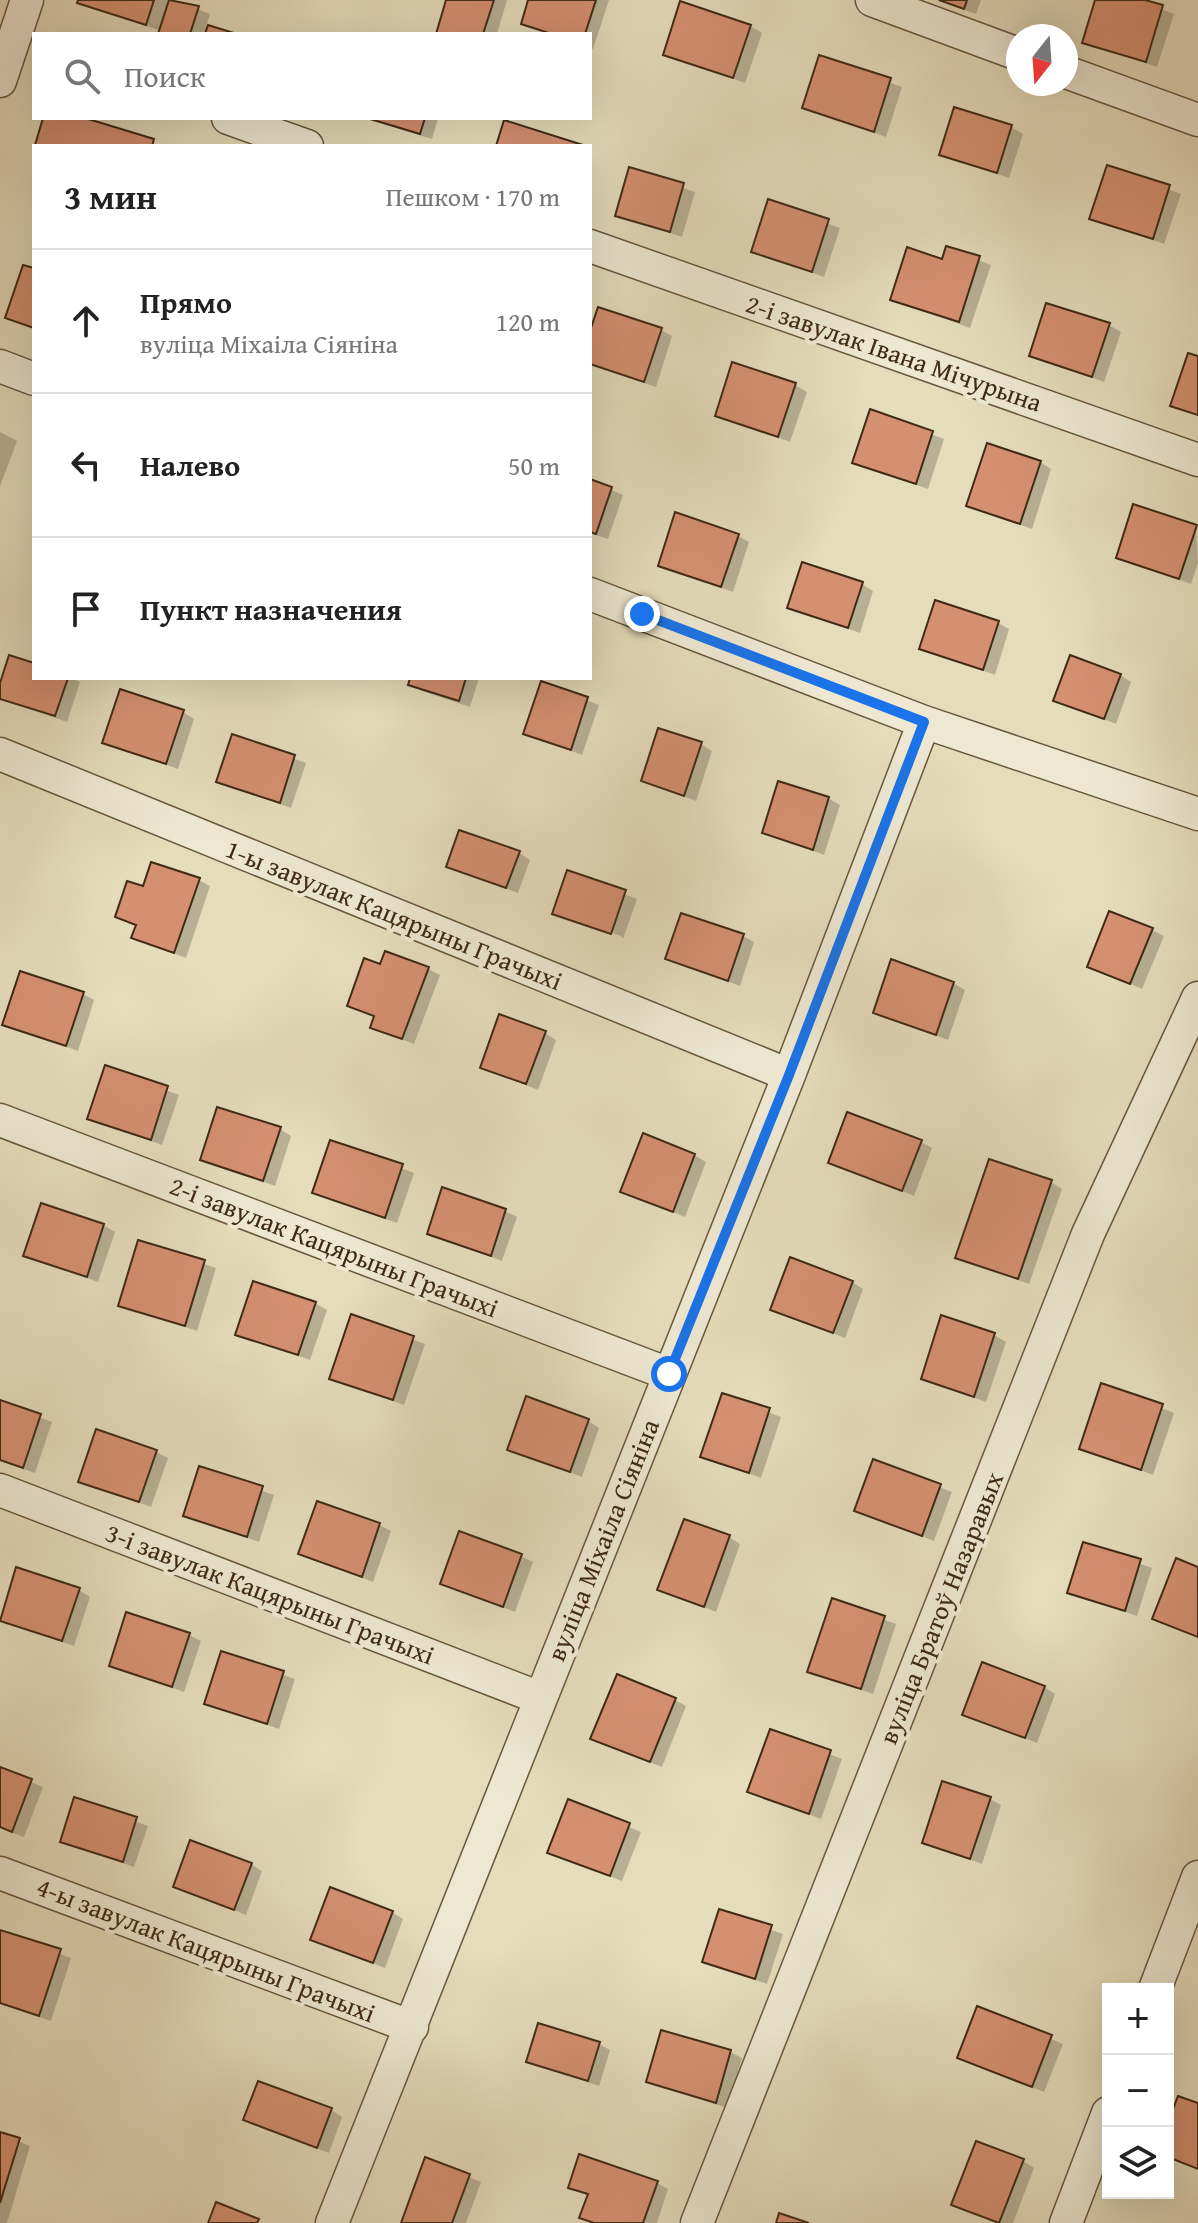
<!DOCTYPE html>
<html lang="ru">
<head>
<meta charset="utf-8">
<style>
	body { margin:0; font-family:"Gentium Book Plus",serif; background:#f6f6f6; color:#222 }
	.controls { position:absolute; right:24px; bottom:24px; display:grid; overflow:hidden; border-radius:0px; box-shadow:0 8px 32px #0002 }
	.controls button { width:72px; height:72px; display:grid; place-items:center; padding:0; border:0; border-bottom:2px solid #e0e0e0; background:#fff; color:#222; font:40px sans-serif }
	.compass { position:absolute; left:1006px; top:24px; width:72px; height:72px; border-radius:50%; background:#fff; box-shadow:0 8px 32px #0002; rotate:197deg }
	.stop { position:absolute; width:24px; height:24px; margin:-18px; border:6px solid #1a73e8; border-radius:50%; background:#fff }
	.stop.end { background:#1a73e8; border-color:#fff; box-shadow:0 2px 8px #0008 }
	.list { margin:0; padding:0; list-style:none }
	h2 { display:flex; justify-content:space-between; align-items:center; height:104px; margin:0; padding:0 32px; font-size:34px }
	h2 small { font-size:26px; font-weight:400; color:#767676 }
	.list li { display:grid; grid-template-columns:52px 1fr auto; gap:24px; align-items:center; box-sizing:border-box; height:144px; padding:0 32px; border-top:2px solid #e0e0e0 }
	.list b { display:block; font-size:30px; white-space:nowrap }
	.list p { margin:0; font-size:26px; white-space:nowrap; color:#767676 }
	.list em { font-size:26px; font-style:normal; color:#767676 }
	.icon { flex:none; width:44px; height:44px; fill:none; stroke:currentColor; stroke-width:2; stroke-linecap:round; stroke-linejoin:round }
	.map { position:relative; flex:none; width:1198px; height:2223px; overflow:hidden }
	.search { position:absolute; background:#fff; box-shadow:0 8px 32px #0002; left:32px; top:32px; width:560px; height:88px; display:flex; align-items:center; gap:20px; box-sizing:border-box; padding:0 28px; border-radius:0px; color:#767676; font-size:30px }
	.panel { position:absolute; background:#fff; box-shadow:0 8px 32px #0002; left:32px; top:144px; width:560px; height:536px; border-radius:0px }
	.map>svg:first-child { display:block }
	.shadow { fill:#0003 }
	.building { fill:#d59072; stroke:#402a15; stroke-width:2 }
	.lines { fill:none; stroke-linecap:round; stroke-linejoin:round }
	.minor-casing { stroke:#69563e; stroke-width:35 }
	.minor { stroke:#eee8d3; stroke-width:32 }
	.route { stroke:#1a73e8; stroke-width:10 }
	.labels { text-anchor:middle; stroke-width:8; stroke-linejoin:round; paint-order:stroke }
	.street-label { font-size:26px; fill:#402a15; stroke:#eee8d3 }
</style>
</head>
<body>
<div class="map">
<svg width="1198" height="2223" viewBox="0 0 1198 2223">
	<rect width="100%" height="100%" fill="#e5dcbb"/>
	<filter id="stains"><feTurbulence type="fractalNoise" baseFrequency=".0025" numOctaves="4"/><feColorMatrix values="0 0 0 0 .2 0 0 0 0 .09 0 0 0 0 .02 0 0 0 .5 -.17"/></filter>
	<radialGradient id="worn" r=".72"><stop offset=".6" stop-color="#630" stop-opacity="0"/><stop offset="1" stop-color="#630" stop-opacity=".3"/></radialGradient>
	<!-- shadow -->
	<path class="shadow" d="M80 0H175L210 14 206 27 230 34H161L162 31 91 8Z
		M448 0H507L497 34H438Z
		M531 0H609L593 49 590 48V34H548L523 23Z
		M936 0H981L976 14Z
		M1098 0H1138L1174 14 1157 67 1085 42Z
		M750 26 762 33 745 83 665 54Z
		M820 58 902 87 886 137 804 107Z
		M363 118H438L432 139Z
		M1011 127 1023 134 1009 178 941 154Z
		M1108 167 1181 194 1164 244 1092 218Z
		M630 170 695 192 682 237 617 215Z
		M769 202 840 228 824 277 753 251Z
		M947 248 991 265 970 328 892 299 943 261Z
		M1109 325 1121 332 1104 382 1031 355Z
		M661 330 672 336 656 387 590 364V338Z
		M795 385 807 392 790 442 717 415Z
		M871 412 944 439 928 489 855 462Z
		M0 432 17 441 0 486Z
		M1040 462 1051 469 1032 529 968 505Z
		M590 481 623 495 608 539 590 533Z
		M1196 527 1198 563 1191 584 1118 557Z
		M738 536 749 542 733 592 660 565Z
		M862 584 873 591 860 633 789 607Z
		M998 623 1009 629 995 675 922 648Z
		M34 665V678H72L80 682 67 722 0 698V690Z
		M1120 675 1131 682 1116 724 1056 700Z
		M412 678H479L470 707 422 691 410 684Z
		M542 683 599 705 582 755 526 733Z
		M183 712 194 719 178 769 105 742Z
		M234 737 306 763 291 808 219 782Z
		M701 744 712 751 696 801 643 780Z
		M828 798 840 805 824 855 764 832Z
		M519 853 530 860 518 893 448 866Z
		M568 873 637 899 623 939 621 936 554 913Z
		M199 880 210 886 186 958 133 938 137 926 117 917 144 889Z
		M1152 930 1164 936 1142 989 1090 966Z
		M743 936 754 942 740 986 668 959Z
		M382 966 428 969 440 975 414 1044 372 1027 375 1017 349 1005Z
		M953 983 965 990 948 1040 875 1012Z
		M83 994 94 1000 78 1051 5 1024Z
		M545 1033 556 1040 538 1090 482 1067Z
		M106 1068 179 1095 162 1145 89 1118Z
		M280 1129 291 1136 275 1186 202 1159Z
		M331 1142 414 1173 397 1223 314 1193Z
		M921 1142 932 1148 914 1196 840 1165Z
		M694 1155 706 1162 685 1217 623 1191Z
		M1051 1182 1062 1189 1029 1284 957 1257Z
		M505 1211 517 1217 502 1261 429 1233Z
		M103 1225 115 1232 98 1282 26 1255Z
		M140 1242 216 1268 197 1331 120 1305Z
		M852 1282 863 1289 845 1338 773 1309Z
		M315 1303 327 1310 310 1360 237 1334Z
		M352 1317 425 1344 404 1405 331 1378Z
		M994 1335 1006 1342 986 1402 923 1378Z
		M1102 1386 1174 1413 1153 1475 1081 1448Z
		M723 1395 781 1417 761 1478 703 1456Z
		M0 1402 52 1422 35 1473 0 1461Z
		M588 1421 599 1428 582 1477 509 1449Z
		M156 1452 168 1458 151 1507 81 1481Z
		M874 1462 952 1492 934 1541 856 1510Z
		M200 1469 274 1495 259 1542 185 1515Z
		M379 1525 391 1531 373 1582 301 1554Z
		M729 1537 740 1544 716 1612 660 1589Z
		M1084 1544 1152 1568 1137 1616 1069 1592Z
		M521 1556 533 1562 515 1612 442 1584Z
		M79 1590 90 1597 74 1646 1 1620Z
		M833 1601 896 1624 873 1694 810 1671Z
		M189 1635 201 1641 184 1692 111 1665Z
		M222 1653 295 1679 279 1729 206 1703Z
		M1044 1687 1055 1694 1037 1743 965 1714Z
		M675 1700 686 1706 662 1767 604 1744Z
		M771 1731 842 1759 821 1819 750 1791Z
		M0 1769 43 1787 24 1837 0 1828Z
		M990 1799 1001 1805 982 1864 924 1842Z
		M76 1800 148 1826 134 1867 62 1841Z
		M569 1802 641 1832 622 1881 550 1852Z
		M251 1864 262 1871 246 1915 175 1886Z
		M392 1912 403 1919 385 1968 313 1939Z
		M720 1912 783 1934 767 1984 705 1961Z
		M0 1932 71 1958 51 2021 0 2004Z
		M978 2009 1063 2044 1044 2092 959 2057Z
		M599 2044 610 2050 599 2086 528 2061Z
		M730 2052 742 2058 727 2108 648 2081Z
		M331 2110 342 2117 329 2153 246 2120Z
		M0 2134 30 2146 7 2223H0Z
		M427 2160 481 2182 466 2223H403Z
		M1023 2161 1034 2168 1013 2223H996L953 2204Z
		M657 2183 668 2189 657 2223H591L582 2217 589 2196 570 2187Z"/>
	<!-- building -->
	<path class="building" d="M78 0H154L146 25 77 3Z
		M169 0 199 6 190 34H158Z
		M446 0H494L483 34H436Z
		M528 0H596L585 34H552L521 24Z
		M939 0H967L964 9Z
		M1095 0H1145L1163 5 1146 62 1082 43Z
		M680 1 751 25 733 78 663 55Z
		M208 25 237 34H205Z
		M819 55 891 78 874 132 802 108Z
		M954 107 1012 125 997 173 939 155Z
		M43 118H85L154 139 152 146H39L35 145Z
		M367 118H425L420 134Z
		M504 120 583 145 582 146H496Z
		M1107 165 1170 185 1153 239 1089 219Z
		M629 167 684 183 670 232 615 216Z
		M768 199 829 219 812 272 751 252Z
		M946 246 980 256 959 322 890 300 907 247 942 259Z
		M23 265 34 268V328L5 318Z
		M1046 303 1110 323 1092 377 1029 356Z
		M598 307 662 328 644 382 590 364V331Z
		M1188 353 1198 356V415L1170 406Z
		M732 362 796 383 778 437 715 416Z
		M870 409 933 431 916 484 852 463Z
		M987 443 1041 461 1020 524 966 506Z
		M590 479 612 487 596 534 590 532Z
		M1133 504 1197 525 1179 579 1116 558Z
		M675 512 739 534 721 587 658 566Z
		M802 562 863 582 848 628 787 608Z
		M935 600 999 621 983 670 919 649Z
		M9 655 34 663V678H68L55 716 0 699V683Z
		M1070 655 1121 674 1104 719 1053 701Z
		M410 678H466L459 701 408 685Z
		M541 681 588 697 571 750 523 734Z
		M120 689 184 710 166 764 102 743Z
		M658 728 702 742 684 796 641 781Z
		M232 734 295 755 280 803 216 782Z
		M778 781 829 797 813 850 762 833Z
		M459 830 520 851 506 888 446 867Z
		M151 862 200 878 174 953 131 938 136 925 115 917 127 881 143 886Z
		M567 870 626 890 611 934 552 914Z
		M1109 911 1153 928 1130 984 1087 967Z
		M681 913 744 934 728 981 665 959Z
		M385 951 429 967 402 1039 370 1028 374 1016 347 1006 364 958 380 964Z
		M891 959 954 982 936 1035 873 1013Z
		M20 971 84 992 66 1046 2 1025Z
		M499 1014 546 1031 526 1084 480 1068Z
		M105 1065 168 1086 151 1140 87 1119Z
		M217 1107 281 1127 263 1181 200 1160Z
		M847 1112 922 1140 902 1191 828 1163Z
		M643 1133 695 1154 673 1212 620 1192Z
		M330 1140 403 1164 385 1218 312 1193Z
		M989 1159 1052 1180 1018 1279 955 1258Z
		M442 1187 506 1209 491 1256 427 1234Z
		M41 1203 104 1224 87 1277 23 1256Z
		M138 1240 205 1260 185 1326 118 1306Z
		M790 1257 853 1281 833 1333 770 1310Z
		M253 1281 316 1302 298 1355 235 1335Z
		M351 1314 414 1336 393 1400 329 1379Z
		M941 1315 995 1333 974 1397 921 1379Z
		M1101 1383 1163 1404 1141 1470 1079 1449Z
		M722 1393 770 1408 749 1473 700 1457Z
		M526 1396 589 1419 570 1472 507 1450Z
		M0 1400 41 1414 23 1468 0 1460Z
		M96 1429 157 1450 139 1502 78 1482Z
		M873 1459 941 1484 922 1536 854 1511Z
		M199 1466 263 1486 247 1537 183 1516Z
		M317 1501 380 1523 362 1577 298 1554Z
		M684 1519 730 1535 704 1607 657 1590Z
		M459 1531 522 1554 503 1607 440 1584Z
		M1083 1542 1141 1559 1125 1611 1067 1593Z
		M1176 1558 1198 1567V1637L1152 1619Z
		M16 1567 80 1588 62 1641 0 1621Z
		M832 1598 885 1616 861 1689 807 1672Z
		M126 1612 190 1633 172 1687 109 1666Z
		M221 1651 284 1671 267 1724 204 1704Z
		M982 1662 1045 1686 1025 1738 962 1715Z
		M617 1674 676 1698 650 1762 590 1739Z
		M770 1729 831 1750 809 1814 747 1792Z
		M0 1767 32 1779 12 1832 0 1827Z
		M942 1781 991 1797 970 1859 922 1843Z
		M74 1797 137 1817 123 1862 60 1842Z
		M568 1799 630 1823 610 1876 547 1853Z
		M190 1840 252 1863 234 1910 173 1887Z
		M330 1887 393 1911 373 1963 310 1940Z
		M719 1909 772 1925 755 1979 702 1962Z
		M0 1930 61 1949 39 2016 0 2003Z
		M977 2006 1052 2035 1032 2087 957 2058Z
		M538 2023 600 2042 588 2081 526 2062Z
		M661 2030 731 2050 716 2103 646 2082Z
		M258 2081 332 2108 317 2148 243 2120Z
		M1178 2096 1198 2103V2169L1168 2157V2122Z
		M0 2132 20 2138 0 2203Z
		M976 2141 1024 2159 999 2223 951 2205Z
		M579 2154 658 2181 643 2223H594L579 2218 588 2194 568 2188Z
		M425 2157 470 2174 452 2223H401Z
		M216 2202 259 2219 257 2223H208Z
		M779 2213 809 2223H776Z"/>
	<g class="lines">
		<defs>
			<path id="minor" d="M872 0 1018 54
				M1066 72 1198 120
				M0 81 27 0
				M228 118 307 146
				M590 246 1198 460
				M0 366 34 379
				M590 594 924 722 1198 814
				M0 754 789 1075
				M0 1120 669 1374
				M0 1490 540 1698
				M0 1873 412 2027
				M1155 1989 1198 1877
				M332 2223 789 1075 924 722
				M697 2223 1088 1234 1198 998
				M1066 2223 1108 2113"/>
		</defs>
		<!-- minor casing -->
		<use href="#minor" class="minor-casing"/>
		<!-- minor -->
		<use href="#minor" class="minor"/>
	</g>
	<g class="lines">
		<!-- route -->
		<path class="route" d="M642 614 924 722 789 1075 669 1374"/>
	</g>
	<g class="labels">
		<!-- street labels -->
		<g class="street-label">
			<text transform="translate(894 353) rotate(19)" y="9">2-і завулак Івана Мічурына</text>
			<text transform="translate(394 915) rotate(22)" y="9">1-ы завулак Кацярыны Грачыхі</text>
			<text transform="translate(334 1247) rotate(21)" y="9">2-і завулак Кацярыны Грачыхі</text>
			<text transform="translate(603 1540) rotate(-68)" y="9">вуліца Міхаіла Сіяніна</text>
			<text transform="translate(270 1594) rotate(21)" y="9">3-і завулак Кацярыны Грачыхі</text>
			<text transform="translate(941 1608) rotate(-68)" y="9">вуліца Братоў Назаравых</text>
			<text transform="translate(206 1950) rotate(21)" y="9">4-ы завулак Кацярыны Грачыхі</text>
		</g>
	</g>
	<rect width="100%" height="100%" filter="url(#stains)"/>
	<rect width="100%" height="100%" fill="url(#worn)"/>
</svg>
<div class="controls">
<button>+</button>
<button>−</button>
<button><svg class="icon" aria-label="layers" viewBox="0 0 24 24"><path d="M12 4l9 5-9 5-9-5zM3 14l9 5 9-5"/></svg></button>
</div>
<svg class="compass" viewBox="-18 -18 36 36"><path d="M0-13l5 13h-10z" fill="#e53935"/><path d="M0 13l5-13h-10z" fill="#767676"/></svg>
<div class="stop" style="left:669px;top:1374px"></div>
<div class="stop end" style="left:642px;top:614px"></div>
<div class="search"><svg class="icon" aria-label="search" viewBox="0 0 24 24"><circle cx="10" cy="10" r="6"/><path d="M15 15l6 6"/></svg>Поиск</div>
<section class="panel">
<h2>3 мин<small>Пешком · 170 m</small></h2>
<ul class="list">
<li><svg class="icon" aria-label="ahead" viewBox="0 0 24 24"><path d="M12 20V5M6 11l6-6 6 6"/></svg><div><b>Прямо</b><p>вуліца Міхаіла Сіяніна</p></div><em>120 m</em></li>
<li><svg class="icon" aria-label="left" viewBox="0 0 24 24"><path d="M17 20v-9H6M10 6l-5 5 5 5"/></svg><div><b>Налево</b></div><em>50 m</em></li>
<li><svg class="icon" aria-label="arrive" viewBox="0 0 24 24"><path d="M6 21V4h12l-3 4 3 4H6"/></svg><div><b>Пункт назначения</b></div></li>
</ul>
</section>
</div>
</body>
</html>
